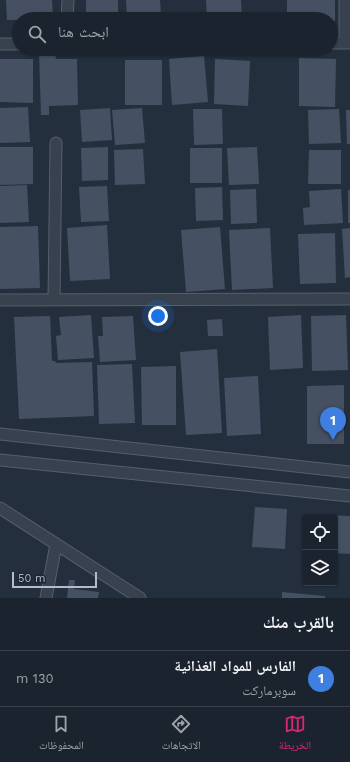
<!DOCTYPE html>
<html lang="ar">
<head>
<meta charset="utf-8">
<style>
	body { margin:0; font-family:"Work Sans","Noto Naskh Arabic",sans-serif; background:#242b36; color:#f1f3f6; direction:rtl }
	.controls { position:absolute; right:12px; bottom:12px; display:grid; overflow:hidden; border-radius:4px; box-shadow:0 1px 3px #0004 }
	.controls button { width:36px; height:36px; display:grid; place-items:center; padding:0; border:0; border-bottom:1px solid #39404a; background:#1b232e; color:#f1f3f6; font:20px sans-serif }
	.scale { position:absolute; left:12px; bottom:10px; width:85px; box-sizing:border-box; padding-left:4px; border:2px solid #b4bcc9; border-top:0; font-size:11px; line-height:14px; white-space:nowrap; color:#b4bcc9; -webkit-text-stroke:3px #1d2633; paint-order:stroke }
	.you { position:absolute; left:158px; top:316px; width:14px; height:14px; margin:-10px; border:3px solid #fff; border-radius:50%; background:#1a73e8; box-shadow:0 0 0 6px #1a73e833 }
	.badge { display:grid; place-items:center; width:26px; height:26px; border-radius:50%; background:#db2777; color:#fff; font-size:13px; font-weight:700 }
	.pin { position:absolute; translate:-50% -33px; filter:drop-shadow(0 1px 2px #0008) }
	.pin::after { content:''; position:absolute; top:21px; width:14px; height:12px; background:inherit; clip-path:polygon(0 0,100% 0,50% 100%) }
	.list { margin:0; padding:0; list-style:none }
	h2 { display:flex; justify-content:space-between; align-items:center; height:52px; margin:0; padding:0 16px; font-size:17px }
	h2 small { font-size:13px; font-weight:400; color:#a0a4aa }
	.list li { display:grid; grid-template-columns:26px 1fr auto; gap:12px; align-items:center; box-sizing:border-box; height:56px; padding:0 16px; border-top:1px solid #39404a }
	.list b { display:block; font-size:15px; white-space:nowrap }
	.list p { margin:0; font-size:13px; white-space:nowrap; color:#a0a4aa }
	.list em { font-size:13px; font-style:normal; color:#a0a4aa }
	.icon { flex:none; width:22px; height:22px; fill:none; stroke:currentColor; stroke-width:2; stroke-linecap:round; stroke-linejoin:round }
	.map { position:relative; flex:none; width:350px; height:598px; overflow:hidden; direction:ltr }
	.search { position:absolute; background:#1b232e; box-shadow:0 1px 3px #0004; left:12px; right:12px; top:12px; height:44px; display:flex; align-items:center; gap:10px; box-sizing:border-box; padding:0 14px; border-radius:22px; color:#a0a4aa; font-size:15px }
	.sheet { height:108px; background:#1b232e }
	nav { display:flex; justify-content:space-around; align-items:center; box-sizing:border-box; height:56px; border-top:1px solid #39404a; background:#1b232e; font-size:11px; color:#a0a4aa }
	nav a { display:grid; justify-items:center; gap:2px }
	nav .on { color:#db2777 }
	.map>svg:first-child { display:block }
	.building { fill:#455162 }
	.lines { fill:none; stroke-linecap:round; stroke-linejoin:round }
	.minor-casing { stroke:#565f6c; stroke-width:13 }
	.minor { stroke:#38414e; stroke-width:11 }
</style>
</head>
<body>
<div class="map">
<svg width="350" height="598" viewBox="0 0 350 598">
	<rect width="100%" height="100%" fill="#242f3e"/>
	<!-- building -->
	<path class="building" d="M6 0H52L53 19 7 20Z
		M86 0H118V19H86Z
		M126 0H160L161 16 127 18Z
		M206 0H241L242 19H207Z
		M287 0H335V21H331V19H287Z
		M39 52H55L56 59H77L78 105 49 106V115H41Z
		M204 56 208 102 172 105 169 59Z
		M299 58 336 59 335 107 299 106Z
		M0 59H33V103L0 102Z
		M215 59 250 61 248 106 214 104Z
		M125 60H162V105H125Z
		M28 107 30 142 0 143V108Z
		M110 108 112 140 82 142 80 110Z
		M142 108 145 143 115 145 112 110Z
		M193 109H222L223 144 194 145Z
		M339 109 341 143 309 144 308 110Z
		M346 110H350V144H347Z
		M0 147H33V184L0 185Z
		M108 147V180L82 181 81 148Z
		M257 147 259 184 229 185 227 148Z
		M190 148H222V183H190Z
		M143 149 145 184 115 185 114 150Z
		M309 150H341V184H308Z
		M27 185 29 222 0 223V186Z
		M107 186 109 221 81 222 79 187Z
		M222 187 223 220 196 221 195 188Z
		M256 189 257 223 231 224 230 190Z
		M341 189 343 223 304 225 303 208 310 207 309 191Z
		M348 190H350V223H348Z
		M107 225 110 279 70 281 67 228Z
		M38 226 40 288 0 289V227Z
		M220 227 225 289 186 292 181 230Z
		M270 228 273 288 232 290 229 230Z
		M350 228V277L345 278 342 229Z
		M335 233 336 283 300 284 298 234Z
		M91 315 94 358 58 360 56 336 61 335 59 317Z
		M301 315 303 368 270 370 268 317Z
		M346 315 348 370 312 371 311 316Z
		M50 316 52 361H55L56 363 92 362 94 416 19 419 14 317Z
		M133 316 136 360 100 362 98 336H103L102 317Z
		M222 319 223 336H208L207 320Z
		M217 349 222 433 186 435 180 352Z
		M132 364 135 423 99 424 97 365Z
		M176 366V425H142L141 367Z
		M258 376 261 434 227 436 224 378Z
		M344 385V444H307V386Z
		M255 507 287 509 285 549 252 547Z
		M327 515 350 516V554L335 553V517H327Z
		M69 580H75L74 589 99 592 98 598H67Z
		M282 592 325 596V598H282Z"/>
	<g class="lines">
		<defs>
			<path id="minor" d="M345 0V43
				M67 19 68 0
				M331 43H350
				M0 44H19
				M0 300 350 299
				M54 300 56 143
				M0 434 350 472
				M0 460 350 496
				M0 508 140 598
				M46 598 56 544"/>
		</defs>
		<!-- minor casing -->
		<use href="#minor" class="minor-casing"/>
		<!-- minor -->
		<use href="#minor" class="minor"/>
	</g>
</svg>
<div class="controls">
<button><svg class="icon" aria-label="locate" viewBox="0 0 24 24"><circle cx="12" cy="12" r="6"/><path d="M12 2v4M12 18v4M2 12h4M18 12h4"/></svg></button>
<button><svg class="icon" aria-label="layers" viewBox="0 0 24 24"><path d="M12 4l9 5-9 5-9-5zM3 14l9 5 9-5"/></svg></button>
</div>
<div class="scale">50 m</div>
<div class="you"></div>
<div class="pin badge" style="left:333px;top:440px;background:#3f7fe0">1</div>
<div class="search"><svg class="icon" aria-label="search" viewBox="0 0 24 24"><circle cx="10" cy="10" r="6"/><path d="M15 15l6 6"/></svg>ابحث هنا</div>
</div>
<section class="sheet">
<h2>بالقرب منك<small></small></h2>
<ul class="list">
<li><span class="badge" style="background:#3f7fe0">1</span><div><b>الفارس للمواد الغذائية</b><p>سوبرماركت</p></div><em>130 m</em></li>
</ul>
</section>
<nav>
<a class="on"><svg class="icon" aria-label="map" viewBox="0 0 24 24"><path d="M3 6l6-2 6 2 6-2v14l-6 2-6-2-6 2zM9 4v14M15 6v14"/></svg>الخريطة</a>
<a><svg class="icon" aria-label="directions" viewBox="0 0 24 24"><path d="M12 3l9 9-9 9-9-9zM9 14v-3h6M13 9l2 2-2 2"/></svg>الاتجاهات</a>
<a><svg class="icon" aria-label="saved" viewBox="0 0 24 24"><path d="M7 4h10v16l-5-4-5 4z"/></svg>المحفوظات</a>
</nav>
</body>
</html>
